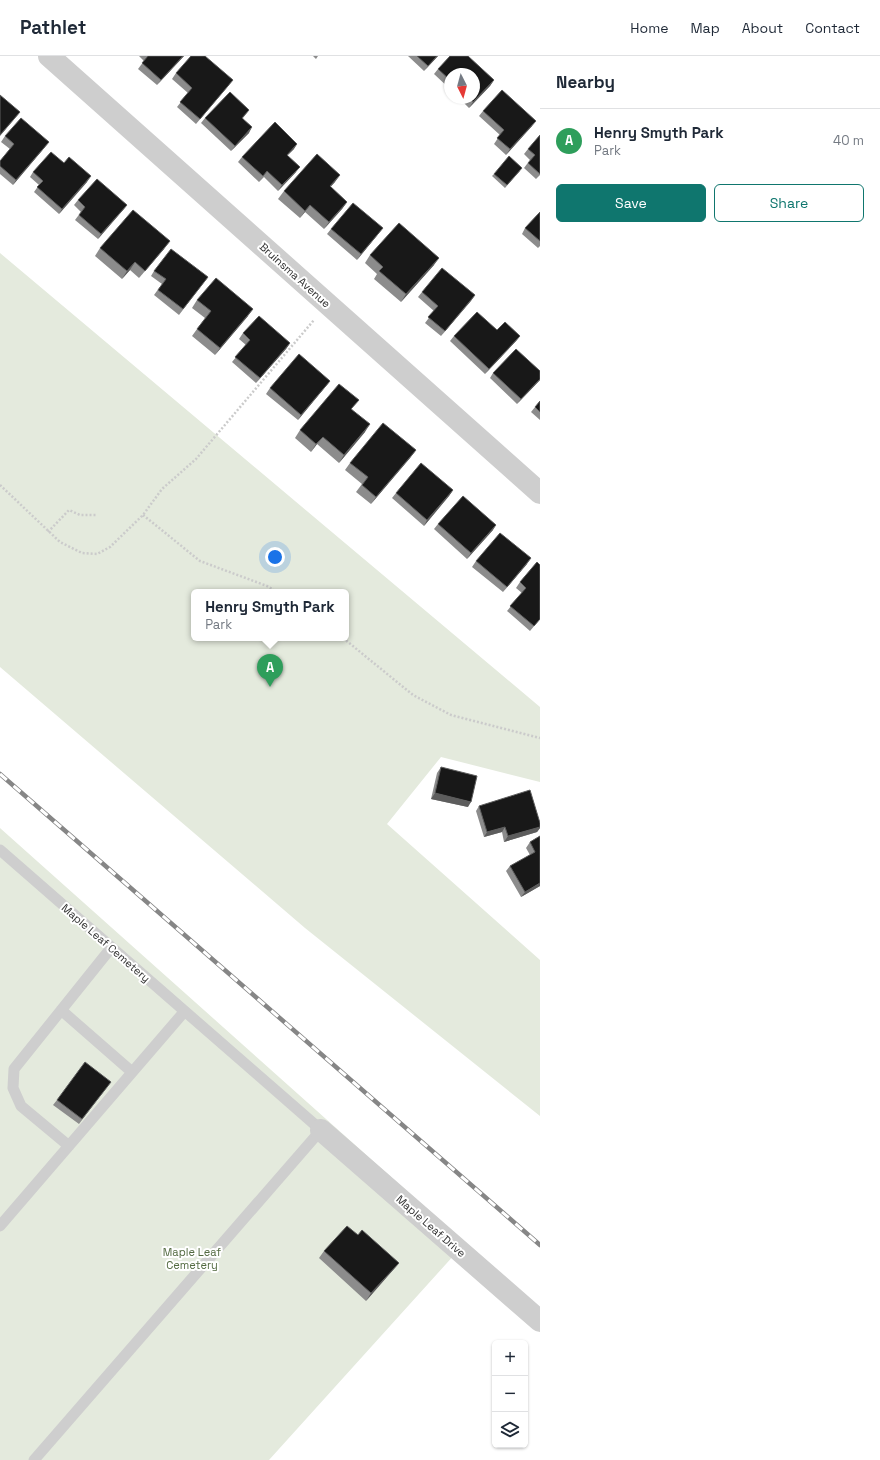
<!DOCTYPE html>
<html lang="en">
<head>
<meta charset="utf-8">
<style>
	body { margin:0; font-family:"Space Grotesk",sans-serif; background:#f2f2f3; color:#1f2937 }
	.controls { position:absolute; right:12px; bottom:12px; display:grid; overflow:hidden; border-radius:6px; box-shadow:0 1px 3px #0004 }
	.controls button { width:36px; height:36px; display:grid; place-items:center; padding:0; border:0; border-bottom:1px solid #e0e1e3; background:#fff; color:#1f2937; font:20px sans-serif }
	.compass { position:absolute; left:444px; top:12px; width:36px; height:36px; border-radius:50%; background:#fff; box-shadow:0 1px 3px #0004; rotate:174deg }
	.you { position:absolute; left:275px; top:501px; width:14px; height:14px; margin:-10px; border:3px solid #fff; border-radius:50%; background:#1a73e8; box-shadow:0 0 0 6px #1a73e833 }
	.badge { display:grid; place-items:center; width:26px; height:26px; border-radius:50%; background:#0f766e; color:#fff; font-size:13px; font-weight:700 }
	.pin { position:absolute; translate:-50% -33px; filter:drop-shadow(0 1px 2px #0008) }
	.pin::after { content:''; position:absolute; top:21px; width:14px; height:12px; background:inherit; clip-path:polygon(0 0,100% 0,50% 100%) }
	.popup { position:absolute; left:191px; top:533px; width:158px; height:52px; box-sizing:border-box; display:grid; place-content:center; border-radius:6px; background:#fff; filter:drop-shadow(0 1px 3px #0005); font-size:13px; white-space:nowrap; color:#747a83 }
	.popup b { font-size:15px; color:#1f2937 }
	.popup::after { content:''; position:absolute; left:50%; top:100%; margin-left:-8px; border:8px solid transparent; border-top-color:#fff }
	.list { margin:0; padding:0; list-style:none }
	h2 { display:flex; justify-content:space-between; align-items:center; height:52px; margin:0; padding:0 16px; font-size:17px }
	h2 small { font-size:13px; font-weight:400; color:#747a83 }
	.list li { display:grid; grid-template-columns:26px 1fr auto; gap:12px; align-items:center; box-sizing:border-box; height:64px; padding:0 16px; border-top:1px solid #e0e1e3 }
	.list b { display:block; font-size:15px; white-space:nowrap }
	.list p { margin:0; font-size:13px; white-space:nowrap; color:#747a83 }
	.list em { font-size:13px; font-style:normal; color:#747a83 }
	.actions { display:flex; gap:8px; padding:12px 16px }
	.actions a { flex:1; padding:9px 0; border:1px solid #0f766e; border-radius:6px; text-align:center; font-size:14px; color:#0f766e }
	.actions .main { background:#0f766e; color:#fff }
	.icon { flex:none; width:22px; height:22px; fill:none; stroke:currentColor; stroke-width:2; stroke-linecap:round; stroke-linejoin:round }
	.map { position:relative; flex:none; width:540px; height:1404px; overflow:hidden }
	header { display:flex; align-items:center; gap:24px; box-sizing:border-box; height:56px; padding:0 20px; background:#fff; border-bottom:1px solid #e0e1e3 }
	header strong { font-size:19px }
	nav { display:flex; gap:22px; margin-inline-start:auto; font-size:14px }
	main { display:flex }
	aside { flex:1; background:#fff }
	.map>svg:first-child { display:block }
	.green { fill:#e4eadd; fill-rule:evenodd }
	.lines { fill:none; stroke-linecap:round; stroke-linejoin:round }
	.path { stroke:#cbcbcb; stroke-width:2.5; stroke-dasharray:2 2; stroke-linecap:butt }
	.lane { stroke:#cecece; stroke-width:11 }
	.street { stroke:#cecece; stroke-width:22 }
	.rail-casing { stroke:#868686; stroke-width:4.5 }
	.rail { stroke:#fff; stroke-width:3; stroke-dasharray:9; stroke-linecap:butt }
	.wall { fill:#8c8c8c }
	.shaded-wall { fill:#5d5d5d }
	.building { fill:#181818; stroke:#5d5d5d }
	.labels { text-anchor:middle; stroke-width:4; stroke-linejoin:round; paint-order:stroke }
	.street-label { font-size:11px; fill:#313131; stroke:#fff }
	.park-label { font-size:11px; fill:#536a41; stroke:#fff }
</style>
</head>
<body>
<header>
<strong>Pathlet</strong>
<nav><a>Home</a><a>Map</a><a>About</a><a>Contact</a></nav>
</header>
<main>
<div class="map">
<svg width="540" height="1404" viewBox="0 0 540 1404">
	<rect width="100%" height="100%" fill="#fff"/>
	<!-- green -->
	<path class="green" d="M0 197 540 651V726L441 701 387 768 540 904V1060L305 872 0 611ZM194 536H346V582H194Z
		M0 772 465 1187 269 1404H0Z"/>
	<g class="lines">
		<!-- path -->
		<path class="path" d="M0 429 60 486 82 497 97 498 110 491 143 459 162 433 196 403 314 264
			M143 459 200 505 267 530 277 536
			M48 476 69 454 80 459H96
			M343 582 413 639 451 659 540 682"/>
		<!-- lane -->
		<path class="lane" d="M0 794 321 1074 34 1404
			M61 954 132 1016
			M69 1090 21 1050 13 1032 14 1013 111 892
			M0 1170 184 956"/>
		<!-- street -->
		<path class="street" d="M49 0 540 437
			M321 1074 540 1265"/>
		<defs>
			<path id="rail" d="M0 718 540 1189"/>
		</defs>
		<!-- rail casing -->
		<use href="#rail" class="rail-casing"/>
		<!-- rail -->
		<use href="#rail" class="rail"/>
	</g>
	<!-- wall -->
	<path class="wall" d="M139 0H184L157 29 138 13 144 5Z
		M313 0H318L316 3Z
		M408 0H438L424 15Z
		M438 13 494 24 490 30 469 52 459 42H474L450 18V33L434 18Z
		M176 17 229 29 196 68 177 51 188 37 172 23Z
		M249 54 243 62 249 77 231 95 201 67 205 62Z
		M483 55 532 70 506 99 494 88 500 79 479 60Z
		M540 79V119L536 123 524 112 530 104 524 98 528 93Z
		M5 80 45 91 13 129 0 118V105L10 93 1 86Z
		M294 93 287 99 296 116 278 135 264 121 259 126 238 106 242 101Z
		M64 107 87 126 59 158 34 136 39 129 30 121 33 116Z
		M520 115 505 132 492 120 494 118Z
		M335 126 330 131 347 146 342 153 324 173 305 156 300 162 278 143 284 135Z
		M78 144 127 149 123 154 98 183 75 164 81 156 74 149Z
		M540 156V190L538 192 522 178 525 172Z
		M331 173 379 177 357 204 327 178Z
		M100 192 164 193 139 222 130 214 122 223 95 200Z
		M370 199 434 209 401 246 374 223 377 218 365 207Z
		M154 215 208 221 179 259 154 239 162 228 151 220Z
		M422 236 475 239 441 280 425 267 434 255 418 241Z
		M197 244 248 260 215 299 192 280 205 262 192 252Z
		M497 274 520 280 516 285 485 318 450 285 454 280Z
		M243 277 290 287 286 293 256 327 232 306 246 289 239 283Z
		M493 317 540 324 517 348 490 322Z
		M330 325 326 330 298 364 266 338 270 332Z
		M540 345V364L531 356Z
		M352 353 365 376 339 407 317 388 311 396 295 382 300 374Z
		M416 394 410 402 371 448 356 436 362 428 345 414 350 407Z
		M453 434 449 440 424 470 392 442 396 437Z
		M438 468 493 474 467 503 434 473Z
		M476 505 527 508 503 536 472 511Z
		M537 506 540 563 530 575 507 555 522 537 516 532 520 526Z
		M441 711 468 751 431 743 437 717Z
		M479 750 540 767V772L537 776 504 786 502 776 484 781 476 755Z
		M540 780V830L521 841 506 815 510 810 530 799 526 792 530 786Z
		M107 1031 79 1068 53 1049 57 1044Z
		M324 1195 399 1207 393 1214 366 1245 319 1202Z"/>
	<!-- shaded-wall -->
	<path class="shaded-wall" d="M183 0H184L157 29 161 24Z
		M437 0H438L424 15 428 10Z
		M494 24 490 30 469 52 473 46Z
		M20 56 16 61 0 80V79Z
		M536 65 532 70 506 99 510 93Z
		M252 71 249 77 231 95 235 90Z
		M49 86 45 91 13 129 16 124Z
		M297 88 294 93 283 104 287 99Z
		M300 111 296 116 278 135 282 129Z
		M340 119 335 126 324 138 330 130Z
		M91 120 87 126 59 158 62 153Z
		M347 146 342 153 324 173 329 166Z
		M127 149 123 154 98 183 101 178Z
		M310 149 305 156 300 162 305 155Z
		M383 172 379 177 357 204 361 198Z
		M170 185 164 193 139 222 145 215Z
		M439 202 434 209 401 246 406 238Z
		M135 206 130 214 122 223 127 215Z
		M475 239 471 245 441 280 445 275Z
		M253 253 248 260 215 299 220 292Z
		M520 280 516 285 485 318 489 313Z
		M290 287 286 293 256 327 260 322Z
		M540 323V324L517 348 521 343Z
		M330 325 326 330 298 364 301 359Z
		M370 368 365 376 339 407 344 399Z
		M323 381 317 388 311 396 316 388Z
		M416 394 410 402 371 448 376 441Z
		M453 434 449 440 424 470 427 464Z
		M496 469 493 474 467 503 471 497Z
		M531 502 527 508 503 536 507 531Z
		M435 737 471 746 468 751 431 743Z
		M505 771 502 776 484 781 487 776Z
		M540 771V772L537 776 504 786 508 780Z
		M540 827V830L521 841 525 836Z
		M399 1207 393 1214 366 1245 371 1237Z"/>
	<!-- building -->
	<path class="building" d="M148 0H183L161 24 142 7Z
		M191 0H205L233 24 200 63 180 46 192 32 176 17Z
		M417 0H437L428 10Z
		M450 0H468L494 24 473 46 469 42H474V18H450V24L438 13Z
		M502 34 536 65 510 93 497 82 504 74 483 55Z
		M230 36 249 54 242 62 252 71 235 90 205 62Z
		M0 39 20 56 0 79Z
		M21 62 49 86 16 124 0 110V105L14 88 5 80Z
		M275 66 297 88 287 99 300 111 282 129 267 115 263 120 242 101Z
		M540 79V118L528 107 535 99 528 93Z
		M51 96 64 107 69 101 91 120 62 153 37 131 43 125 33 116Z
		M317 98 340 119 330 130 347 146 329 166 310 149 305 155 284 135Z
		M509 100 522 112 507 129 494 118Z
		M97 123 127 149 101 178 79 159 85 151 78 144Z
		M353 147 383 172 361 198 331 173Z
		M133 154 170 185 145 215 135 206 127 215 100 192Z
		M540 156V185L525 172Z
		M399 167 439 202 406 238 379 215 383 211 370 199Z
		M171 193 208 221 183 253 158 234 166 223 154 215Z
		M442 212 475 239 445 275 428 261 438 250 422 236Z
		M216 222 253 253 220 292 197 273 211 255 197 244Z
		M477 256 497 274 505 266 520 280 489 313 454 280Z
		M259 260 290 287 260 322 235 301 250 284 243 277Z
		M516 293 540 315V323L521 343 493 317Z
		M299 298 330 325 301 359 270 332Z
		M339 328 359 344 351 353 370 368 344 399 323 381 316 388 300 374Z
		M540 345V356L535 351Z
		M383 367 416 394 376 441 362 429 368 421 350 407Z
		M421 407 453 434 427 464 396 437Z
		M463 440 496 469 471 497 438 468Z
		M500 477 531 502 507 531 476 505Z
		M537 506 540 509V563L534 570 510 550 526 532 520 526Z
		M441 711 477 720 471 746 435 737Z
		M530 734 540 767V771L508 780 505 771 487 776 479 750Z
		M540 780V827L525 836 510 810 535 796 530 786Z
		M85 1006 111 1026 82 1063 57 1044Z
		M347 1170 358 1179 362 1174 399 1207 371 1237 324 1195Z"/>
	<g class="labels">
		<!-- street labels -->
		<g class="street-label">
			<text transform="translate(295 219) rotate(42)" y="4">Bruinsma Avenue</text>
			<text transform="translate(106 887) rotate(41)" y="4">Maple Leaf Cemetery</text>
			<text transform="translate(431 1170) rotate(41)" y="4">Maple Leaf Drive</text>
		</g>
		<!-- park labels -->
		<g class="park-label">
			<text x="192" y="1200">Maple Leaf<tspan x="192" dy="13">Cemetery</tspan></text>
		</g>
	</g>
</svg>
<div class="controls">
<button>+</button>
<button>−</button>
<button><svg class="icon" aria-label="layers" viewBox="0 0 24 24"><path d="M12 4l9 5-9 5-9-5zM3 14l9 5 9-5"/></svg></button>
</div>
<svg class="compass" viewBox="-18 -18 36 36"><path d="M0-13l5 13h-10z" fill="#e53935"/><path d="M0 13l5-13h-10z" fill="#747a83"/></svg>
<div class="you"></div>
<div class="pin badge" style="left:270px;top:631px;background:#2e9e5b">A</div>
<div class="popup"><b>Henry Smyth Park</b>Park</div>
</div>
<aside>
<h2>Nearby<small></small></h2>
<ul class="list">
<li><span class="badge" style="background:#2e9e5b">A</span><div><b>Henry Smyth Park</b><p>Park</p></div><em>40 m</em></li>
</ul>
<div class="actions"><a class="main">Save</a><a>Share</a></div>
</aside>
</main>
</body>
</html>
